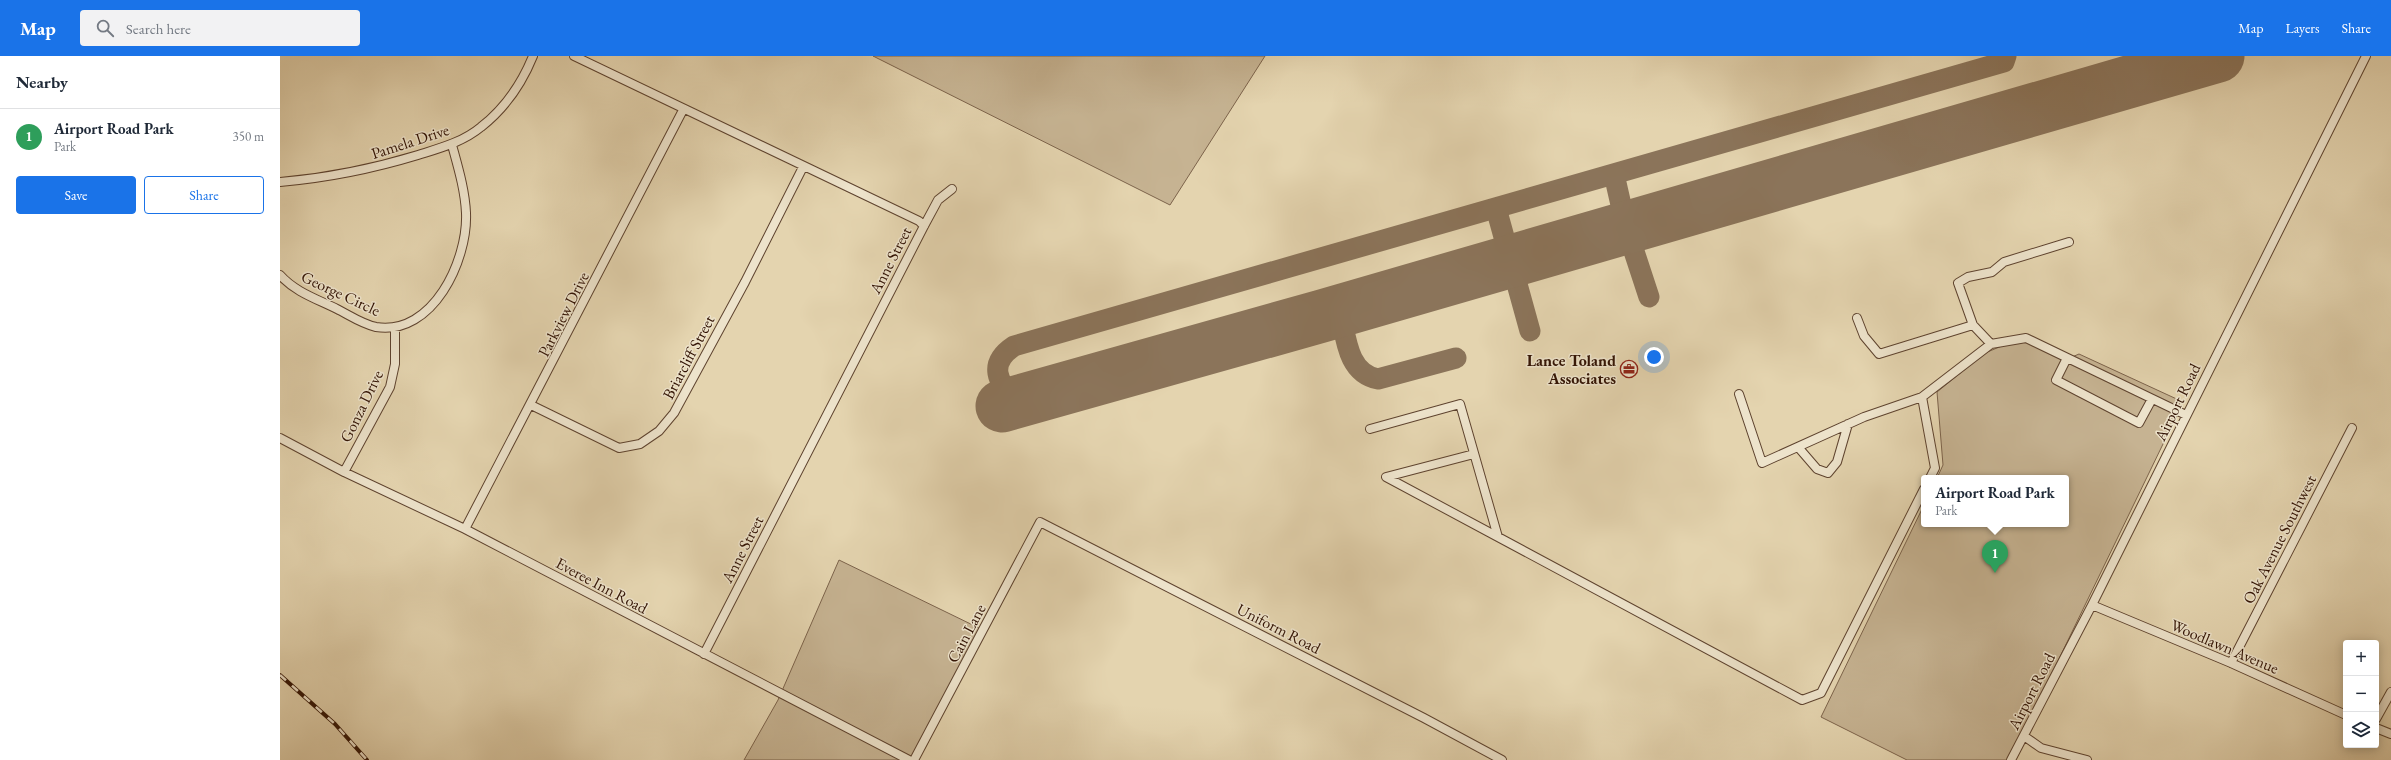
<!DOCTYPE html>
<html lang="en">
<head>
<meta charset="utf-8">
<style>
	body { margin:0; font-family:"EB Garamond",serif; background:#f2f2f3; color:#1f2937 }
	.controls { position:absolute; right:12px; bottom:12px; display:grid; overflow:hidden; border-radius:4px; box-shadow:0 2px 10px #0003 }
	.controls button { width:36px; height:36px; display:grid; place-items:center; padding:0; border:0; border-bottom:1px solid #e0e1e3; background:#fff; color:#1f2937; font:20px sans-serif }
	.you { position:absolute; left:1374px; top:301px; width:14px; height:14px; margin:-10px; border:3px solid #fff; border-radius:50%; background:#1a73e8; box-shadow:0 0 0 6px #1a73e833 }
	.badge { display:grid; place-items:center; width:26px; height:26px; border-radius:50%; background:#1a73e8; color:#fff; font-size:13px; font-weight:700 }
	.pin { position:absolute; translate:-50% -33px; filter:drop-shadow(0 1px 2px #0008) }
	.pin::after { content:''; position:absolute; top:21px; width:14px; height:12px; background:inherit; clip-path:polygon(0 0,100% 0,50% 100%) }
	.popup { position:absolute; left:1641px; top:419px; width:148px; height:52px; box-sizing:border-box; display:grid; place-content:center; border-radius:4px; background:#fff; filter:drop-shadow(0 1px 3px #0005); font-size:13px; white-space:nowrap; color:#747a83 }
	.popup b { font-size:15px; color:#1f2937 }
	.popup::after { content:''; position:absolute; left:50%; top:100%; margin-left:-8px; border:8px solid transparent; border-top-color:#fff }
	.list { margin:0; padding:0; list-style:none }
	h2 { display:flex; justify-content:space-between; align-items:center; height:52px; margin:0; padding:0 16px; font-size:17px }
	h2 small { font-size:13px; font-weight:400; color:#747a83 }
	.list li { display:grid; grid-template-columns:26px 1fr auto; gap:12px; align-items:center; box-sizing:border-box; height:56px; padding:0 16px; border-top:1px solid #e0e1e3 }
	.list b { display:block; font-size:15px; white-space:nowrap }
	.list p { margin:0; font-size:13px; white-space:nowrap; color:#747a83 }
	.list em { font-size:13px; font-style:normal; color:#747a83 }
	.actions { display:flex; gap:8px; padding:12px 16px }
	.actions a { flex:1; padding:9px 0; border:1px solid #1a73e8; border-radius:4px; text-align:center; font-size:14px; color:#1a73e8 }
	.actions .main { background:#1a73e8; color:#fff }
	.icon { flex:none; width:22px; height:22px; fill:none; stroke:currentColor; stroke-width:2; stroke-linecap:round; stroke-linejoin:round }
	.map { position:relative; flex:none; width:2111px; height:704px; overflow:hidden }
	header { display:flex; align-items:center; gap:24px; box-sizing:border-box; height:56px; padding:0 20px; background:#1a73e8; color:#fff }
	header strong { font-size:19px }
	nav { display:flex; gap:22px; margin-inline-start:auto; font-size:14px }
	.search { width:280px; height:36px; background:#f2f2f3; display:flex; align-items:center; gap:10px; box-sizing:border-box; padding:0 14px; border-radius:4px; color:#747a83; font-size:15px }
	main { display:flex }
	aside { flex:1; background:#fff }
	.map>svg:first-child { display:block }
	.green { fill:#c6b392; stroke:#7c634b }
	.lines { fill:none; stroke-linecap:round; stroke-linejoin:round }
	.taxiway { stroke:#8b745a; stroke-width:21 }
	.runway { stroke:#8b745a; stroke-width:53 }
	.street-casing { stroke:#5e432f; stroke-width:10 }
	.street { stroke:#ede3cb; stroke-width:8 }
	.rail-casing { stroke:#321304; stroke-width:4 }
	.rail { stroke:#ede3cb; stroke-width:2.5; stroke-dasharray:8; stroke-linecap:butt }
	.labels { text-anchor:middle; stroke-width:3; stroke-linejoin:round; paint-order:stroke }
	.street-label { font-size:16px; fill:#321304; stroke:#ede3cb }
	.poi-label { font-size:16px; font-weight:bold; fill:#321304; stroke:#ede3cb; text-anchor:end }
</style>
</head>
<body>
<header>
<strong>Map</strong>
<div class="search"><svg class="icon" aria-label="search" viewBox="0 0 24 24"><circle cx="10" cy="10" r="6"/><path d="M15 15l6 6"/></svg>Search here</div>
<nav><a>Map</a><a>Layers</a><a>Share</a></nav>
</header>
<main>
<aside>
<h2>Nearby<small></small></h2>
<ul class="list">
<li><span class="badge" style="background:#2e9e5b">1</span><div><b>Airport Road Park</b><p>Park</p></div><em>350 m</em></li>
</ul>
<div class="actions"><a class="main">Save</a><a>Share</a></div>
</aside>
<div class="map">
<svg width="2111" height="704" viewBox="0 0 2111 704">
	<rect width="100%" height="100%" fill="#e4d4af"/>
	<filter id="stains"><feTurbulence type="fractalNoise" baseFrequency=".005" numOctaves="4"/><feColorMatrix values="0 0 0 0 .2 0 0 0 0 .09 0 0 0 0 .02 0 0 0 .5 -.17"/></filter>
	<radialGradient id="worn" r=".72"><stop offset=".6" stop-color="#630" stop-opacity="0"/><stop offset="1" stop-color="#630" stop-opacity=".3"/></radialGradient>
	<!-- green -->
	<path class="green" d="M593 0H985L890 149Z
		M1736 284 1773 291 1792 301 1799 298 1901 345 1896 354 1899 355 1730 704H1627L1541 661 1644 449V468H1786V422H1657L1663 409 1657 336 1705 297Z
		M559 504 701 573 632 704H464L498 644Z"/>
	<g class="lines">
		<!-- taxiway -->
		<path class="taxiway" d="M1911 0 1912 7
			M1334 118 1346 171 1369 241
			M1216 152 1250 275
			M1060 255C1066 281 1067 317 1098 323L1176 302
			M735 346C718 326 707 308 734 290L1724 6 1726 0"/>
		<!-- runway -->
		<path class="runway" d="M722 350 1042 260 1938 0"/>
		<defs>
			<path id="street" d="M294 0 639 165 644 170
				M0 126C47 122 92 113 138 99 160 92 183 86 201 71 224 53 242 27 253 0
				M0 219C15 236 37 243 57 253 69 259 82 268 96 271 153 280 188 204 186 157 185 134 178 111 172 89
				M1577 262 1584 280 1599 298 1693 269
				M1711 288 1693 269 1678 227 1688 221 1712 216 1724 206 1789 186
				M1787 302 1776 324 1859 367 1872 343
				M1459 338 1482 407 1584 361 1642 341
				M251 349 339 392 360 388 379 375 394 357 465 226 523 111
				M1090 373 1180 348 1218 481 1522 644 1541 637 1644 433
				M0 382 64 416 185 473 629 704
				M1518 391 1537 413 1548 417 1557 406 1568 368
				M1194 398 1106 421 1218 481
				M64 416 110 331 115 308V271
				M1650 422 1655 412 1642 341 1711 288 1746 282 1906 359
				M185 473 403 54
				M1812 549 1951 607 2066 659
				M424 598 644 170 658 144 672 133
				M1951 607 2072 372
				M2096 663 2111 636
				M2096 672 2111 678
				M1744 680 1761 692 1807 704
				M634 704 760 466 1144 662 1222 704
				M1731 704 1812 549 2086 0"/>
		</defs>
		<!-- street casing -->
		<use href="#street" class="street-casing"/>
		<!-- street -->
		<use href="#street" class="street"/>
		<defs>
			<path id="rail" d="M0 619 55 668 87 704"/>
		</defs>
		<!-- rail casing -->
		<use href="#rail" class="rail-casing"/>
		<!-- rail -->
		<use href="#rail" class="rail"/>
	</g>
	<!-- icons -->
	<defs>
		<symbol id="office-ring" viewBox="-11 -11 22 22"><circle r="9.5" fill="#ede3cb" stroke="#8f2418" stroke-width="1.5"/><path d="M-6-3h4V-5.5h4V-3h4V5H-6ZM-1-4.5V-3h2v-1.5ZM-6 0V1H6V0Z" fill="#8f2418"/></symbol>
	</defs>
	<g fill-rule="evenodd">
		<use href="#office-ring" x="1339" y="303" width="20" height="20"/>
	</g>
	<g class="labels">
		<!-- street labels -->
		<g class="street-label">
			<text transform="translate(130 85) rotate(-18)" y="6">Pamela Drive</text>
			<text transform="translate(610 204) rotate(-63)" y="6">Anne Street</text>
			<text transform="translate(61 237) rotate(25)" y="6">George Circle</text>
			<text transform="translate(283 258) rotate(-63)" y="6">Parkview Drive</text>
			<text transform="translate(408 301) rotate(-62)" y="6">Briarcliff Street</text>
			<text transform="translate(1897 346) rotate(-64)" y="6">Airport Road</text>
			<text transform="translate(81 350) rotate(-64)" y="6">Gonza Drive</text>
			<text transform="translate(1999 483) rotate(-63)" y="6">Oak Avenue Southwest</text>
			<text transform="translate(462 493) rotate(-63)" y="6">Anne Street</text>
			<text transform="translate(322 529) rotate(28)" y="6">Everee Inn Road</text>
			<text transform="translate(999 572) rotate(27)" y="6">Uniform Road</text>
			<text transform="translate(686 577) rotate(-62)" y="6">Cain Lane</text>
			<text transform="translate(1945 590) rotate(23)" y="6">Woodlawn Avenue</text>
			<text transform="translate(1751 635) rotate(-63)" y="6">Airport Road</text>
		</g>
		<!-- poi labels -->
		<g class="poi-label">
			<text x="1336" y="310">Lance Toland<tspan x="1336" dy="18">Associates</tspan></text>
		</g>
	</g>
	<rect width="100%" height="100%" filter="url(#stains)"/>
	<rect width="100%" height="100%" fill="url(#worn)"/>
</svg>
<div class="controls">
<button>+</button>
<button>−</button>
<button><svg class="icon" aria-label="layers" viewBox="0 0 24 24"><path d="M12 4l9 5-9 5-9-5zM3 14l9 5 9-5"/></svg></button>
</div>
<div class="you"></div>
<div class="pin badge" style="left:1715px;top:517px;background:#2e9e5b">1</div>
<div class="popup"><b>Airport Road Park</b>Park</div>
</div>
</main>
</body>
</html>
